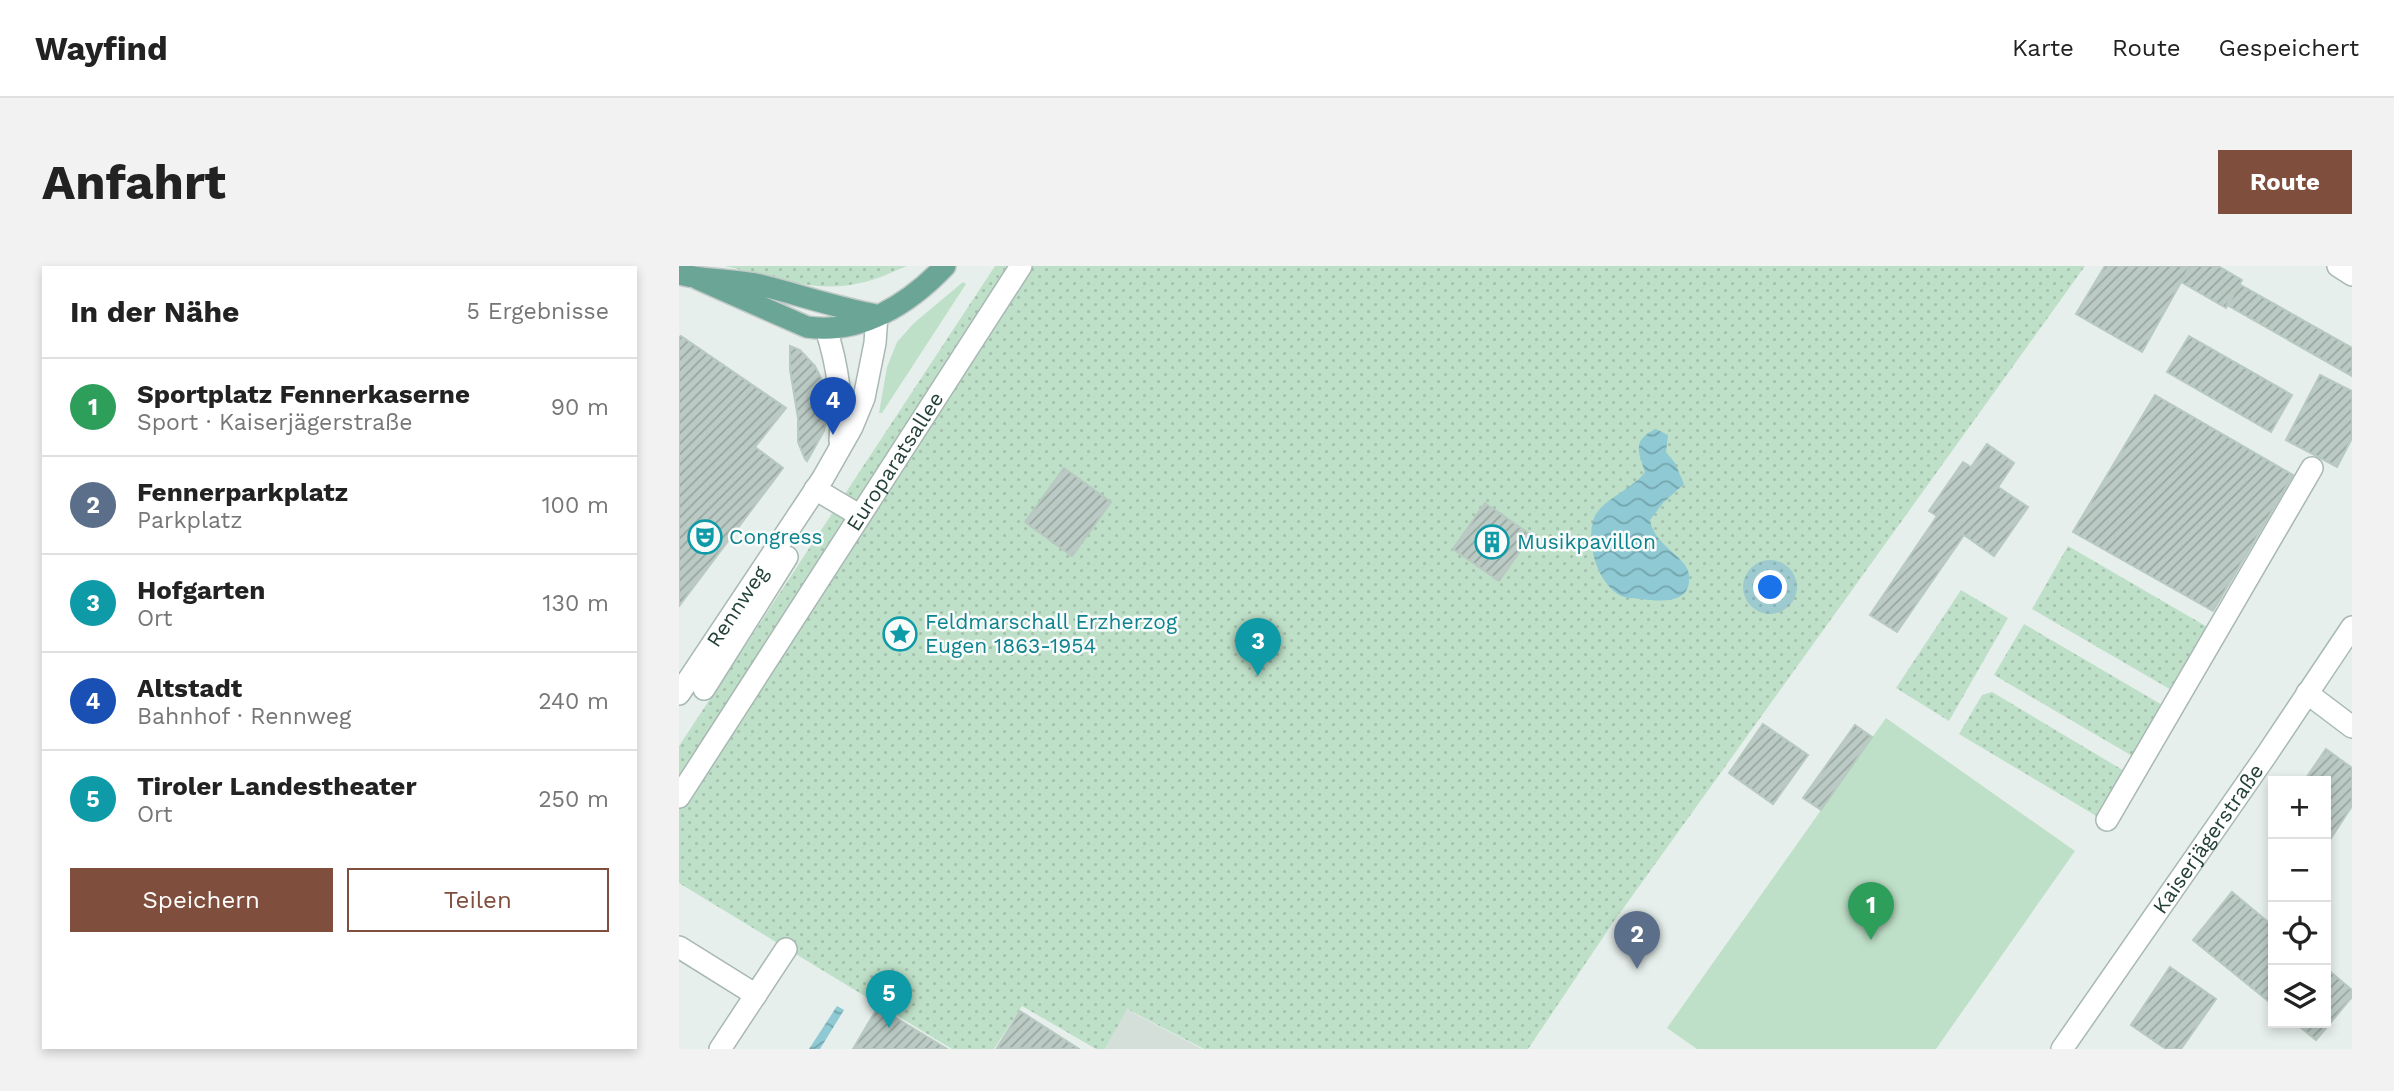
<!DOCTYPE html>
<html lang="de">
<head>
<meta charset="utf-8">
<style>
	body { margin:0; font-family:"Work Sans",sans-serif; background:#f2f2f2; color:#222 }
	.controls { position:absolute; right:21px; bottom:21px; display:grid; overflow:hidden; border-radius:0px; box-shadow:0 4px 10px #0003 }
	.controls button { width:63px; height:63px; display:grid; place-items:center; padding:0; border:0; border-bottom:2px solid #e0e0e0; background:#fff; color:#222; font:35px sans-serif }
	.you { position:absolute; left:1092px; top:322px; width:24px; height:24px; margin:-18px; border:5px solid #fff; border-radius:50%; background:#1a73e8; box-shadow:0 0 0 10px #1a73e833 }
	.badge { display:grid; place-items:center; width:46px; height:46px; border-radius:50%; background:#804e3d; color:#fff; font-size:23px; font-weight:700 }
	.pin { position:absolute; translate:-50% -58px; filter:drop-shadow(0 2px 4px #0008) }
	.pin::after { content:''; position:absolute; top:37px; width:24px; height:21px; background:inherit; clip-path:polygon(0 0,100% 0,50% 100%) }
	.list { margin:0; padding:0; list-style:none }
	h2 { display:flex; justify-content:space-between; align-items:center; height:91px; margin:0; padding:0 28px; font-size:30px }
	h2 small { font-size:23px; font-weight:400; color:#767676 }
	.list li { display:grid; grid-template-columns:46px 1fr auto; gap:21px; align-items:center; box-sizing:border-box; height:98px; padding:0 28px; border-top:2px solid #e0e0e0 }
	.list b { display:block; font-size:26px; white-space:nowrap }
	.list p { margin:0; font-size:23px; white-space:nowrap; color:#767676 }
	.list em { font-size:23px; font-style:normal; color:#767676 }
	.actions { display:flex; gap:14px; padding:21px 28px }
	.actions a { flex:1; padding:16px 0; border:2px solid #804e3d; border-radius:0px; text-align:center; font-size:24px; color:#804e3d }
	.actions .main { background:#804e3d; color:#fff }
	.icon { flex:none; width:38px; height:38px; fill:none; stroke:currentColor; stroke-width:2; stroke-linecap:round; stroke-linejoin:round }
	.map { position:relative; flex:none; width:1673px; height:783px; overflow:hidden; border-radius:0px }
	header { display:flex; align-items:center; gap:42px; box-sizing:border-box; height:98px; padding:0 35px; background:#fff; border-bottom:2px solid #e0e0e0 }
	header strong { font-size:33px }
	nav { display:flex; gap:38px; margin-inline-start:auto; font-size:24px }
	.intro { display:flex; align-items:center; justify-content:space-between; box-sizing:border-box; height:168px; padding:0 42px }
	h1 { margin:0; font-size:49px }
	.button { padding:18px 32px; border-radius:0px; background:#804e3d; color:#fff; font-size:24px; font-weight:700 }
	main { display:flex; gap:42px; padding:0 42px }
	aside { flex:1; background:#fff; border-radius:0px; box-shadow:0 4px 10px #0003 }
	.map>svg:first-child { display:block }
	.built { fill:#d4dfda }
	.grass { fill:#bfe0c8 }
	.park { fill:url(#park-dots) }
	.water { fill:url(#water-waves) }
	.building { fill:url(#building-hatch); stroke:#b8c9c2; stroke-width:2 }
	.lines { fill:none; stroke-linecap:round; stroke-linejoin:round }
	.minor-casing { stroke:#a8b8b2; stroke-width:24 }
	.major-casing { stroke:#c2cac8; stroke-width:24 }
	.minor { stroke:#fff; stroke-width:21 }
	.major { stroke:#6aa596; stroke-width:21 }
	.labels { text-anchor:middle; stroke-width:5; stroke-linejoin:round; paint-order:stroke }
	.street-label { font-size:21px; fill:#24423a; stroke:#f7fbf9 }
	.culture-label { font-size:21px; fill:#0d838f; stroke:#f7fbf9; text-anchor:start }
</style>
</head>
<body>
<header>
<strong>Wayfind</strong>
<nav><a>Karte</a><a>Route</a><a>Gespeichert</a></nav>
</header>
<div class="intro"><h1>Anfahrt</h1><a class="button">Route</a></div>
<main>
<aside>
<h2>In der Nähe<small>5 Ergebnisse</small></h2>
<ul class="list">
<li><span class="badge" style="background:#2e9e5b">1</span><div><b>Sportplatz Fennerkaserne</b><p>Sport · Kaiserjägerstraße</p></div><em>90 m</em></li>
<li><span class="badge" style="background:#5c6f8a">2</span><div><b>Fennerparkplatz</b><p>Parkplatz</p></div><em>100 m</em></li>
<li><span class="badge" style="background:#0f9aa8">3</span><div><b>Hofgarten</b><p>Ort</p></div><em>130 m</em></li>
<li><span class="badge" style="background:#1a4fb4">4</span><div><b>Altstadt</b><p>Bahnhof · Rennweg</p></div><em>240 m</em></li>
<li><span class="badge" style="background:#0f9aa8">5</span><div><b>Tiroler Landestheater</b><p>Ort</p></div><em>250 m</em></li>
</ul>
<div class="actions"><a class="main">Speichern</a><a>Teilen</a></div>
</aside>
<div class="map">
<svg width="1673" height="783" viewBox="0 0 1673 783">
	<defs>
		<pattern id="park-dots" width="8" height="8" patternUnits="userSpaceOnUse" patternTransform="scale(1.75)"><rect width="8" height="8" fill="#bfe0c8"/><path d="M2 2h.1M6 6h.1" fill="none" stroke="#a4c1ad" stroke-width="1.8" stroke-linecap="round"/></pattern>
		<pattern id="water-waves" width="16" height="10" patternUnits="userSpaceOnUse" patternTransform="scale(1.75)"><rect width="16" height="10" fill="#8ec9d4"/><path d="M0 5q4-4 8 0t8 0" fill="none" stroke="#74a5ad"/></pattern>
		<pattern id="building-hatch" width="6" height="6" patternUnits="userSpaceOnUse" patternTransform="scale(1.75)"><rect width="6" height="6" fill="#bbcac4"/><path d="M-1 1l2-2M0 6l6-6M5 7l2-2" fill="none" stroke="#98a6a0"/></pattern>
	</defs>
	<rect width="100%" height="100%" fill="#e6efeb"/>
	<!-- built -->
	<path class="built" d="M447 743 523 783H426Z"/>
	<!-- grass -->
	<path class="grass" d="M284 16 287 18 203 147H200L208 101 218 76 235 57Z
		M1207 452 1396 585 1257 783H1018L988 762Z"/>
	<!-- park -->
	<path class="park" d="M46 0H228C213 6 197 14 181 17 137 28 88 10 46 0Z
		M316 0H1406L933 658 849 783H525L448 743 426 783H417L343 740 315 783H273L0 617V480Z
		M1389 280 1530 362 1494 425 1353 343Z
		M1282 324 1329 352 1270 455 1217 422Z
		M1345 358 1485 440 1455 491 1315 409Z
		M1313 426 1447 506 1419 551 1280 468 1303 429Z"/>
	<!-- water -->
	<path class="water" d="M977 163 989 169 987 186 996 197 1005 218 984 237 971 254C975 280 1008 290 1010 309 1013 340 980 335 961 333 957 332 950 333 945 331 919 321 906 277 915 252 922 234 954 223 966 206 959 185 953 174 977 163Z
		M158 740 165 744 141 783H130Z"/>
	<!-- building -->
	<path class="building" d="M1426 0H1511L1463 86 1397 48Z
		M1511 0H1539L1563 14 1547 42 1502 16Z
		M1560 18 1673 82V110L1548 39Z
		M2 70 107 142 76 181 104 202 0 340V71Z
		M1510 70 1613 129 1592 166 1488 106Z
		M111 80 121 84 136 100 146 120 148 129 149 147 145 165 128 195 126 193 119 176V152L111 104Z
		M1641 109 1673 125V172L1658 201 1607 174Z
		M1476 129 1614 209 1534 345 1394 266Z
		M1308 178 1335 197 1319 221 1349 241 1315 290 1285 269 1218 366 1191 349 1258 250 1250 245 1284 196 1292 201Z
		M385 202 432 236 393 290 346 256Z
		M806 237 852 269 820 315 774 283Z
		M1084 458 1129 489 1094 538 1050 507Z
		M1176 459 1193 471 1142 544 1124 532Z
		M1647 483 1673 502V540L1647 580V515H1625Z
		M1553 626 1594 660V739L1514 674Z
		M1491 701 1537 733 1502 783H1487L1452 759Z
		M1647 702 1673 724V731L1637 774 1616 757H1647Z
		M199 741 268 783H174Z
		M341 745 400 783 318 782Z"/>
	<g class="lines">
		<defs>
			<g id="minor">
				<path d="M1659 0 1673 9"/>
				<path d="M147 63C159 100 164 136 161 175"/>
				<path d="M136 223 180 249"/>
				<path d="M25 423 108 291"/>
				<path d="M1628 427 1673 461"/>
				<path id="s1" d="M0 428 144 212 173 161 185 132 196 77 198 49"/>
				<path id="s2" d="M0 531 342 0"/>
				<path d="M1428 554 1633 202"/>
				<path d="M0 681 77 729"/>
				<path d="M41 783 107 683"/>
				<path id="s3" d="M1383 783 1586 491 1673 361"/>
			</g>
			<path id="major" d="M0 8C27 15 55 13 81 19 121 29 158 42 198 49
				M19 13 128 61C182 69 231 37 266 0"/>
		</defs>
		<!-- minor casing -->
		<use href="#minor" class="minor-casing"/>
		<!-- major casing -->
		<use href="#major" class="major-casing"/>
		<!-- minor -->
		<use href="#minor" class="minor"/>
		<!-- major -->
		<use href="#major" class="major"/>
	</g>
	<!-- icons -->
	<defs>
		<symbol id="theatre-ring" viewBox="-11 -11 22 22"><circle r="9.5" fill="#f7fbf9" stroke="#0f9aa8" stroke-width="1.5"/><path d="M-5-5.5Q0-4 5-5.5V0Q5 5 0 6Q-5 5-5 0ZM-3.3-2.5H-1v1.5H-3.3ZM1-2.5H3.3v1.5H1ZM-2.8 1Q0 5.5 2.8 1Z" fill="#0f9aa8"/></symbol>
		<symbol id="building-ring" viewBox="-11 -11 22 22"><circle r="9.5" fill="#f7fbf9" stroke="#0f9aa8" stroke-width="1.5"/><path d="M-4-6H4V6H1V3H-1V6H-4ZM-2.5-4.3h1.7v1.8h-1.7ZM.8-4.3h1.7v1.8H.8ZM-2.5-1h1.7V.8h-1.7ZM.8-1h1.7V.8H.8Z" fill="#0f9aa8"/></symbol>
		<symbol id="sight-ring" viewBox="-11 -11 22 22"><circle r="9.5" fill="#f7fbf9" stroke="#0f9aa8" stroke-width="1.5"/><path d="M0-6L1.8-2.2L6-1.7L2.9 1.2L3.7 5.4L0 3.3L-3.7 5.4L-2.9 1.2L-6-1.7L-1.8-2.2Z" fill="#0f9aa8"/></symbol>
	</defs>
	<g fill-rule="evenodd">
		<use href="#theatre-ring" x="7" y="252" width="38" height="38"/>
		<use href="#building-ring" x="794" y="257" width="38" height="38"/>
		<use href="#sight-ring" x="202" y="349" width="38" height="38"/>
	</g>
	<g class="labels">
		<!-- street labels -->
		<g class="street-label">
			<text dy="7" stroke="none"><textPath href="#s2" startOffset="399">Europaratsallee</textPath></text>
			<text dy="7" stroke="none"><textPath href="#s1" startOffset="105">Rennweg</textPath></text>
			<text dy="7" stroke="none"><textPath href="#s3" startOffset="256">Kaiserjägerstraße</textPath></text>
		</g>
		<!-- culture labels -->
		<g class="culture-label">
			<text x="50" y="278">Congress</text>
			<text x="838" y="283">Musikpavillon</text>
			<text x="246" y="363">Feldmarschall Erzherzog<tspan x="246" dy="24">Eugen 1863-1954</tspan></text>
		</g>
	</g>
</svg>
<div class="controls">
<button>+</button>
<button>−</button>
<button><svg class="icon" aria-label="locate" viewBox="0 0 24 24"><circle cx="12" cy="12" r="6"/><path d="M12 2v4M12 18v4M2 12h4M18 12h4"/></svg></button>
<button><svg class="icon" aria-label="layers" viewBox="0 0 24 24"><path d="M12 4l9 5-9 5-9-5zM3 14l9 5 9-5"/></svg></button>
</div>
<div class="you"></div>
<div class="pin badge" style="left:1192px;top:674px;background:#2e9e5b">1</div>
<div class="pin badge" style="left:958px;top:703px;background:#5c6f8a">2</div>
<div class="pin badge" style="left:579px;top:410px;background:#0f9aa8">3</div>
<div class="pin badge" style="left:154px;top:169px;background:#1a4fb4">4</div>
<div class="pin badge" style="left:210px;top:762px;background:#0f9aa8">5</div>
</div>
</main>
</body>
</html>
